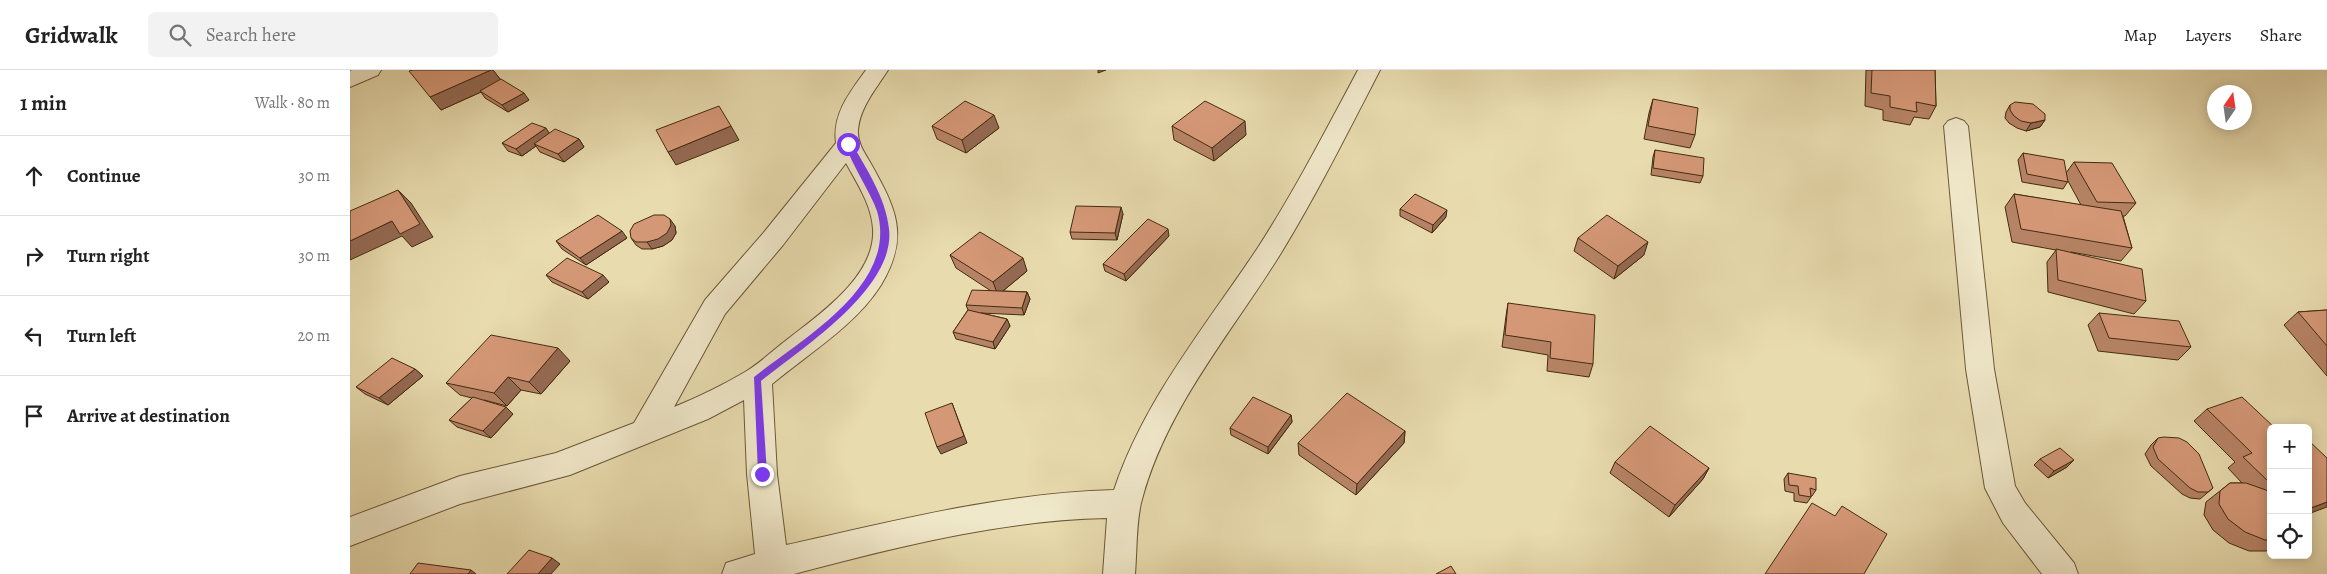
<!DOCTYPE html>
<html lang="en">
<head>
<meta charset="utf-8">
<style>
	body { margin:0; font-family:Alegreya,serif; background:#f2f2f2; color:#222 }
	.controls { position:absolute; right:15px; bottom:15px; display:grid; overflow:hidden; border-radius:8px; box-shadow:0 2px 12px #0003 }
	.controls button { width:45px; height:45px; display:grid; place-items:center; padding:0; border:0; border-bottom:1px solid #e0e0e0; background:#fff; color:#222; font:25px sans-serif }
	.compass { position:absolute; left:1857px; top:15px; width:45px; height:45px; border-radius:50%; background:#fff; box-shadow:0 2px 12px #0003; rotate:13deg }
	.stop { position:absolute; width:15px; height:15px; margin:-11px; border:4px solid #7c3aed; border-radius:50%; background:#fff }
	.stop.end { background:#7c3aed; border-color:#fff; box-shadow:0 1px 5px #0008 }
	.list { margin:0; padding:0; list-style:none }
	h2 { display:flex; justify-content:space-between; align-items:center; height:65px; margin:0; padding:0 20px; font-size:21px }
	h2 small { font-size:16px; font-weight:400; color:#767676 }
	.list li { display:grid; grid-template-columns:32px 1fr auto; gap:15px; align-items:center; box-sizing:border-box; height:80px; padding:0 20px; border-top:1px solid #e0e0e0 }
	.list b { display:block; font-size:19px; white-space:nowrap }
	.list em { font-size:16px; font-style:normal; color:#767676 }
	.icon { flex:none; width:28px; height:28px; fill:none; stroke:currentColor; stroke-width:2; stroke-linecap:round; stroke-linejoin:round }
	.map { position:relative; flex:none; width:1977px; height:504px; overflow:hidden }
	header { display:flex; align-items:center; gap:30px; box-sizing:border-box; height:70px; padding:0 25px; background:#fff; border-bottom:1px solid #e0e0e0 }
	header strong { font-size:24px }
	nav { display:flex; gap:28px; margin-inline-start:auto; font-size:18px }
	.search { width:350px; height:45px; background:#f2f2f2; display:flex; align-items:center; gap:12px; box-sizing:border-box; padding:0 18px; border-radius:8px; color:#767676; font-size:19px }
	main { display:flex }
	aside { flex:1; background:#fff }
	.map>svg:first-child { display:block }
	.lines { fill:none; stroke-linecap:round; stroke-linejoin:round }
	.minor-casing { stroke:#6c5837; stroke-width:2 }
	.minor { fill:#f0e8ca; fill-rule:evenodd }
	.wall { fill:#b78366; stroke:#432c0f }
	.shaded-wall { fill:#956a53; stroke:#432c0f }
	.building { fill:#d59877; stroke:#432c0f }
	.route { fill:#7c3aed }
</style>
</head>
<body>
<header>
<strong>Gridwalk</strong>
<div class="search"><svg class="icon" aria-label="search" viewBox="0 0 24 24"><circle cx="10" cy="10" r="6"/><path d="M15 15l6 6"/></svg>Search here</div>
<nav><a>Map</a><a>Layers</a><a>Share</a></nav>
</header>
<main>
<aside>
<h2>1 min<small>Walk · 80 m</small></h2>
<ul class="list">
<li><svg class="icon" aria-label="ahead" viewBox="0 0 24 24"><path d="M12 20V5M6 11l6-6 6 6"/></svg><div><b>Continue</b></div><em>30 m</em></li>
<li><svg class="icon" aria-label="right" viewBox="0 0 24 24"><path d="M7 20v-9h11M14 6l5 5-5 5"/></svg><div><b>Turn right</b></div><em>30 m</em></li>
<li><svg class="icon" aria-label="left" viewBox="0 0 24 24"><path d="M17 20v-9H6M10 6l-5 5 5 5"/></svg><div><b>Turn left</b></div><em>20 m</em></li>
<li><svg class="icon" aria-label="arrive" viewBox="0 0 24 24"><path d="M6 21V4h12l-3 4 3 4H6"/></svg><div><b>Arrive at destination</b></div></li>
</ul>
</aside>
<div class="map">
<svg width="1977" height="504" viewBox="0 0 1977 504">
	<rect width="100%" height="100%" fill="#e8dbae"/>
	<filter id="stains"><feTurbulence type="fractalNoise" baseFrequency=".004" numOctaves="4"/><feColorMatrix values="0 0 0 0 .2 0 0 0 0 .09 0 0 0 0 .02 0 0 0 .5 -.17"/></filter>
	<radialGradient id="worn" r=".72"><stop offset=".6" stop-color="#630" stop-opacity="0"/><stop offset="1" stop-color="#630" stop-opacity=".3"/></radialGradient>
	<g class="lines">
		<defs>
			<path id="minor" d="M2 0H31L28 5 0 17V1Z
				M516 0H538C526 19 510 37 508 60 507 72 514 82 520 92 545 137 561 165 531 215 506 255 458 284 422 314L427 404 436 475C545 451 652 423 764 420 794 330 855 257 907 179 944 122 976 60 1008 0H1030C998 62 967 124 931 183 881 264 815 339 791 433 786 455 787 480 785 504H753L757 448C652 450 542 478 444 504 431 504 388 504 372 504L376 493 405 484 397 404 394 330 358 349 220 405 110 434 0 476V447L110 406 206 383 284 353 355 230 415 161 486 73C482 44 500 22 516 0ZM496 93C507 113 522 136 523 159 526 207 467 246 434 272 422 281 409 294 395 302 373 315 348 327 324 337L375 244 433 175Z
				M1606 48 1614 51 1618 56 1644 299 1665 416 1675 433 1724 493 1728 504H1692L1653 453 1635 418 1616 299 1594 56 1598 51Z"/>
		</defs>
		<!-- minor casing -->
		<use href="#minor" class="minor-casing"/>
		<!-- minor -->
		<use href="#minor" class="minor"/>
	</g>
	<!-- wall -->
	<path class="wall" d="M63 0H143L150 9 179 30 158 42 135 28 131 22 91 40Z
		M1516 0H1585L1586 36 1579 49 1564 47 1560 55 1533 50V40L1515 36Z
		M1303 29 1345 65 1340 78 1294 69 1299 43Z
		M1660 35 1695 50 1690 57 1676 61 1667 58 1659 53 1655 48 1656 42Z
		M582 56 649 58 616 83 587 69Z
		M822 56 896 65 864 91 824 70Z
		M200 63 229 69 234 77 214 92 190 82 186 76 172 86 158 81 152 73Z
		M1305 80 1353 106 1350 113 1301 105 1303 87Z
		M1673 83 1716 103 1724 92 1786 133 1775 146H1773L1782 178 1771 191 1721 182 1796 231 1784 244 1698 222 1697 192 1706 180 1662 172 1655 137 1664 124 1731 135 1718 111 1713 119 1672 112 1668 90Z
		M1050 139 1096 147 1082 163 1050 146Z
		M773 144 767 170 722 169 720 162Z
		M325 156 326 163 322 170 313 176 302 179H292L286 175 281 168Z
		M819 166 776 211 755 201 753 194Z
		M277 168 236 195 212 179 206 171Z
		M1228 168 1294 185 1264 209 1224 181Z
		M600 185 677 201 653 221 677 222 680 229 674 245 631 243 657 249 660 256 645 279 606 269 603 262 618 240 616 235 641 221 606 198Z
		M196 205 259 212 238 229 202 212Z
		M1158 233 1243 294 1239 307 1197 301 1198 285 1152 277 1156 246Z
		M1977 240V306L1934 255 1948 242Z
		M1749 243 1841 277 1828 290 1748 281 1738 255Z
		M220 291 191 324 171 320 157 336 134 330 163 344 141 368 107 357 99 350 122 328 110 325 96 313Z
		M65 299 73 306 38 335 15 324 6 317Z
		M1857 339 1921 358V478L1916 481H1899L1879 473 1863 460 1854 445 1856 432 1880 413H1892L1878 398 1885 392 1844 351Z
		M941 345 942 352 918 384 881 365 880 358Z
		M1055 361 1054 373 1006 425 949 385 948 373Z
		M1808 368 1863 418 1850 429 1840 428 1832 424 1801 396 1795 384 1801 375Z
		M1690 389 1724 390 1717 397 1698 408 1684 395Z
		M1265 392 1359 398 1353 409 1319 447 1260 403Z
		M1438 403 1466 420 1462 426H1461V427L1457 433 1444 431V423L1435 421 1434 409Z"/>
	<!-- shaded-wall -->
	<path class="shaded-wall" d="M141 0H143L153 13 130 21 131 22 91 40 80 27Z
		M748 0H756L748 3Z
		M174 23 179 30 158 42 152 35Z
		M644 45 649 58 616 83 612 70Z
		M1695 50 1690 57 1676 61 1681 53Z
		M895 51 896 65 864 91 862 78Z
		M381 56 389 70 326 95 318 82Z
		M196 58 201 66 184 74 186 76 172 86 166 79Z
		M229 69 234 77 214 92 208 84Z
		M48 120 61 133 83 167 62 177 52 166 0 190V171L42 151Z
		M771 137 773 144 767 170 765 163Z
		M1097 140 1096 147 1082 163 1083 155Z
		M320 149 325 156 326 163 322 170 313 176 302 179 297 172Z
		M818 159 819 166 776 211 774 204Z
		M272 161 277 168 236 195 230 188Z
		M1298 172 1294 185 1264 209 1268 196Z
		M673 188 677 201 648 225 643 212Z
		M253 205 259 212 238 229 232 222Z
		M677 222 680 229 674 245 672 238Z
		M657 249 660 256 645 279 643 272Z
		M208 278 220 291 191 324 179 312Z
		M65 299 73 306 38 335 29 328Z
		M158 307 171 320 157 336 144 323Z
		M602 333 617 373 591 384 587 377Z
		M156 337 163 344 141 368 133 361Z
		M941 345 942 352 918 384V377Z
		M1055 361 1054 373 1006 425 1007 414Z
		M1724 390 1717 397 1698 408 1704 401Z
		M1359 398 1353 409 1319 447 1325 435Z
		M1977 432V437L1958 444V439Z
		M202 488 210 494 201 504H188Z
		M121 500 126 504H118Z"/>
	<!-- building -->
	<path class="building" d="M63 0H141L80 27 59 1Z
		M1522 0H1585L1586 36 1566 32 1567 42 1540 37V26L1521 23Z
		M151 9 174 23 152 35 130 21Z
		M1303 29 1348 38 1345 65 1298 56Z
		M615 31 644 45 612 70 582 56Z
		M855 31 895 51 862 78 822 56Z
		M1665 32 1683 34 1695 44V50L1681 53 1671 51 1664 46 1660 40V35Z
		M369 36 381 56 318 82 306 60Z
		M182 53 196 58 166 79 152 73Z
		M205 59 229 69 208 84 184 74Z
		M1305 80 1354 88 1353 106 1303 98Z
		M1673 83 1714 90 1718 112 1677 104Z
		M1724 92 1762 93 1786 133 1747 132Z
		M48 120 70 154 50 164 42 151 0 171V141Z
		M1065 124 1097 140 1083 155 1050 139Z
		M1664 124 1771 141 1782 178 1671 159Z
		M726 136 771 137 765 163 720 162Z
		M248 145 272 161 230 188 206 171Z
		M304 145H314L320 149 321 155 317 163 308 169 297 172H286L281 168 280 161 284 154Z
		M1257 145 1298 172 1268 196 1228 168Z
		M798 149 818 159 774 204 753 194Z
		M630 162 673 188 643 212 600 185Z
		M1706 179 1792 199 1796 231 1708 210Z
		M217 188 253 205 232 222 196 205Z
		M622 220 677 222 672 238 616 235Z
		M1158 233 1245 245 1243 294 1200 288 1201 272 1155 265Z
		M618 240 657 249 643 272 603 262Z
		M1977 240V276L1948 242Z
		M1749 243 1829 251 1841 277 1759 268Z
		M141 265 208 278 179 312 158 307 144 323 96 313Z
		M42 288 65 299 29 328 6 317Z
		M997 323 1055 361 1007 414 948 373Z
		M123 327 156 337 133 361 99 350Z
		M903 327 941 345 918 377 880 358Z
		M1892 327 1925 358H1921V414L1893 387 1902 383 1857 339Z
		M602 333 614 366 587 377 575 343Z
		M1300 356 1359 398 1325 435 1265 392Z
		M1814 367 1829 368 1837 372 1849 384 1863 418 1858 422H1848L1840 418 1808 389 1803 377 1808 368Z
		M1958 370 1977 388V432L1958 439Z
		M1710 378 1724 390 1704 401 1690 389Z
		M1438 403 1466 408V420L1460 418 1461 427 1449 425 1448 416 1439 415Z
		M1880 413H1896L1916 420 1921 424V470H1915L1895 462 1878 449 1869 434 1870 421Z
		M1462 433 1485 446 1492 436 1537 464 1514 504H1415Z
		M179 480 202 488 188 504H157Z
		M68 493 121 500 118 504H60Z
		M1101 496 1106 504H1086Z"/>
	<!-- route -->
	<path class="route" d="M496 72H501C516 98 536 128 539 159 546 218 452 278 411 311L417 404 412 408 408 404 404 307C453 268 549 215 527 141 522 124 495 84 496 72Z"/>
	<rect width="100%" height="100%" filter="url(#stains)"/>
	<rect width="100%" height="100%" fill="url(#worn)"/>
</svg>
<div class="controls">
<button>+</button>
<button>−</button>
<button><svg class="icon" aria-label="locate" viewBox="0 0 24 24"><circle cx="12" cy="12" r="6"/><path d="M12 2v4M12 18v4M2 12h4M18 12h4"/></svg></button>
</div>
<svg class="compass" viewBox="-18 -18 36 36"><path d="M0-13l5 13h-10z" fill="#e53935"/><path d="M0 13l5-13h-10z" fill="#767676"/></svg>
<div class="stop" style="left:498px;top:74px"></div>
<div class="stop end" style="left:412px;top:404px"></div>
</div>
</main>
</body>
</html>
